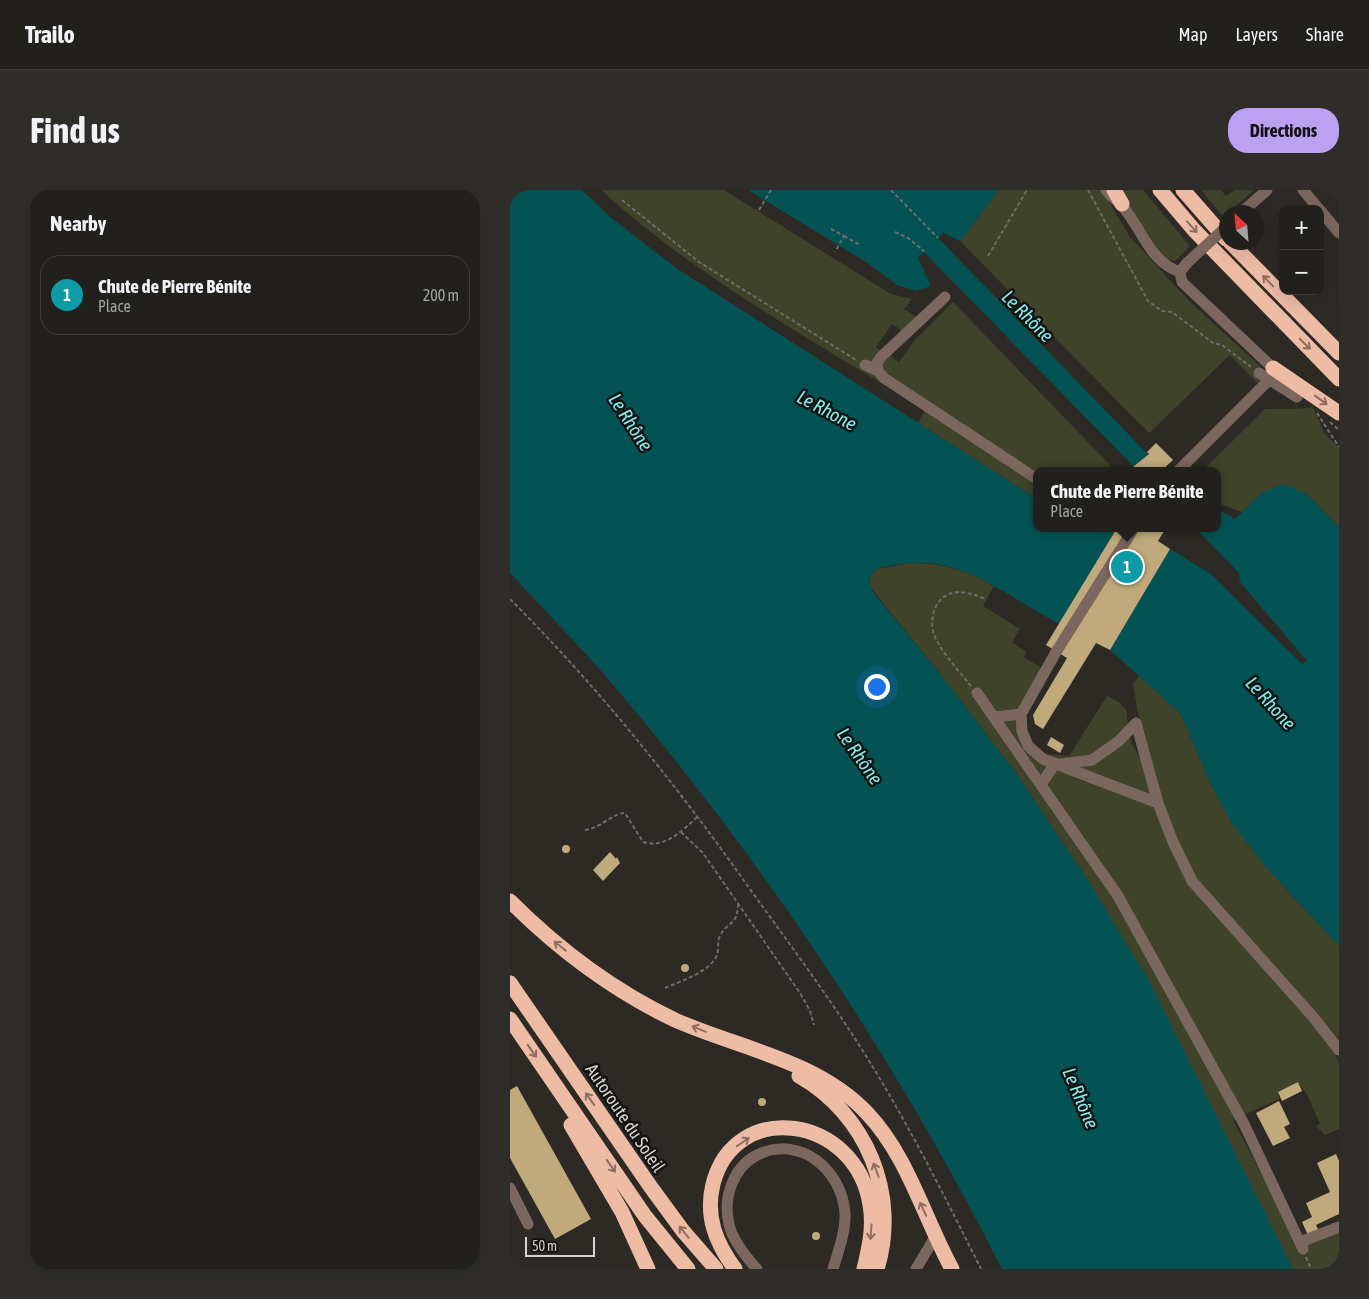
<!DOCTYPE html>
<html lang="en">
<head>
<meta charset="utf-8">
<style>
	body { margin:0; font-family:"Asap Condensed",sans-serif; background:#2e2d29; color:#f1f3f6 }
	.controls { position:absolute; right:15px; top:15px; display:grid; overflow:hidden; border-radius:10px; box-shadow:0 5px 20px #0002 }
	.controls button { width:45px; height:45px; display:grid; place-items:center; padding:0; border:0; border-bottom:1px solid #3f3e3b; background:#22201c; color:#f1f3f6; font:25px sans-serif }
	.compass { position:absolute; left:709px; top:15px; width:45px; height:45px; border-radius:50%; background:#22201c; box-shadow:0 5px 20px #0002; rotate:334deg }
	.scale { position:absolute; left:15px; bottom:12px; width:70px; box-sizing:border-box; padding-left:5px; border:2px solid #d3d2ce; border-top:0; font-size:14px; line-height:18px; white-space:nowrap; color:#d3d2ce; -webkit-text-stroke:4px #141311; paint-order:stroke }
	.you { position:absolute; left:366px; top:496px; width:18px; height:18px; margin:-12px; border:4px solid #fff; border-radius:50%; background:#1a73e8; box-shadow:0 0 0 8px #1a73e833 }
	.badge { display:grid; place-items:center; width:32px; height:32px; border-radius:50%; background:#bca0f2; color:#fff; font-size:16px; font-weight:700 }
	.pin { position:absolute; translate:-50% -50%; border:2px solid #fff; box-shadow:0 1px 5px #0006 }
	.popup { position:absolute; left:523px; top:277px; width:188px; height:65px; box-sizing:border-box; display:grid; place-content:center; border-radius:10px; background:#22201c; filter:drop-shadow(0 1px 4px #0005); font-size:16px; white-space:nowrap; color:#a2a3a3 }
	.popup b { font-size:19px; color:#f1f3f6 }
	.popup::after { content:''; position:absolute; left:50%; top:100%; margin-left:-10px; border:10px solid transparent; border-top-color:#22201c }
	.list { margin:0; padding:0; list-style:none }
	h2 { display:flex; justify-content:space-between; align-items:center; height:65px; margin:0; padding:0 20px; font-size:21px }
	h2 small { font-size:16px; font-weight:400; color:#a2a3a3 }
	.list li { display:grid; grid-template-columns:32px 1fr auto; gap:15px; align-items:center; box-sizing:border-box; height:80px; margin:0 10px 10px; padding:0 10px; border:1px solid #3f3e3b; border-radius:20px }
	.list b { display:block; font-size:19px; white-space:nowrap }
	.list p { margin:0; font-size:16px; white-space:nowrap; color:#a2a3a3 }
	.list em { font-size:16px; font-style:normal; color:#a2a3a3 }
	.map { position:relative; flex:none; width:829px; height:1079px; overflow:hidden; border-radius:20px }
	header { display:flex; align-items:center; gap:30px; box-sizing:border-box; height:70px; padding:0 25px; background:#22201c; border-bottom:1px solid #3f3e3b }
	header strong { font-size:24px }
	nav { display:flex; gap:28px; margin-inline-start:auto; font-size:18px }
	.intro { display:flex; align-items:center; justify-content:space-between; box-sizing:border-box; height:120px; padding:0 30px }
	h1 { margin:0; font-size:35px }
	.button { padding:12px 22px; border-radius:20px; background:#bca0f2; color:#111; font-size:18px; font-weight:700 }
	main { display:flex; gap:30px; padding:0 30px }
	aside { flex:1; background:#22201c; border-radius:20px; box-shadow:0 5px 20px #0002 }
	.map>svg:first-child { display:block }
	.green { fill:#3e4329 }
	.water { fill:#045354 }
	.building { fill:#c0aa7c }
	.lines { fill:none; stroke-linecap:round; stroke-linejoin:round }
	.path { stroke:#6f6d69; stroke-width:2; stroke-dasharray:4 2.5; stroke-linecap:butt }
	.minor { stroke:#7c675e; stroke-width:11 }
	.highway { stroke:#eebba4; stroke-width:15 }
	.minor-bridge { stroke:#7c675e; stroke-width:11 }
	.oneway { stroke:#8c6f62 }
	.labels { text-anchor:middle; stroke-width:5; stroke-linejoin:round; paint-order:stroke }
	.street-label { font-size:18px; fill:#d3d2ce; stroke:#141311 }
	.water-label { font-size:19px; font-style:italic; fill:#84ecee; stroke:#141311 }
</style>
</head>
<body>
<header>
<strong>Trailo</strong>
<nav><a>Map</a><a>Layers</a><a>Share</a></nav>
</header>
<div class="intro"><h1>Find us</h1><a class="button">Directions</a></div>
<main>
<aside>
<h2>Nearby<small></small></h2>
<ul class="list">
<li><span class="badge" style="background:#0f9aa8">1</span><div><b>Chute de Pierre Bénite</b><p>Place</p></div><em>200 m</em></li>
</ul>
</aside>
<div class="map">
<svg width="829" height="1079" viewBox="0 0 829 1079">
	<rect width="100%" height="100%" fill="#2d2a25"/>
	<!-- green -->
	<path class="green" d="M91 0H214L381 104 402 109 394 119 406 127 394 142 382 134 366 157 389 172 405 150 443 112 600 275 594 281H527V309L408 233 415 220C305 152 186 87 91 0Z
		M489 0H592L620 47 680 112 751 177V186L748 194 720 165 639 243 450 51Z
		M609 0H633L680 56 665 71 655 69 637 46Z
		M691 0H711L716 6 725 0H744L719 22H716L714 28Z
		M803 217 814 243 829 258V337L797 304 753 302 732 322 710 314V306L707 302V281H692L755 219C772 218 787 220 803 217Z
		M400 373C432 373 457 380 484 396L473 416 510 439 502 452 516 462 514 467 533 479 511 513C515 535 518 549 534 564L559 566 597 506 607 511 617 520C616 537 620 553 630 568L641 566 628 523 623 494 629 486 671 524 702 597 755 676 829 756V862L825 865 829 872V939L815 945 806 936 810 934 797 904 788 892 768 902 769 909 723 930 789 1056 829 1040V1079H783L577 689 508 586 435 490 360 397V387L367 379Z"/>
	<!-- water -->
	<path class="water" d="M0 0H72L99 26 166 78 527 309V338H607L550 434C497 408 455 365 392 374 383 375 371 376 363 382L359 392 362 401 435 490 508 586 577 689 638 789 783 1079H492C386 870 256 675 105 497 72 458 35 421 0 383Z
		M238 0H489L450 51 433 43 428 48 654 281H628L414 62 408 68 421 96 406 101 387 95 359 74Z
		M773 294 797 304 829 337V756L755 676 723 635 702 597 671 524 600 460 660 359 701 384 792 474 797 471 730 392 729 383 685 338H707V319L725 329 753 302Z"/>
	<!-- building -->
	<path class="building" d="M646 253 663 270 651 281H618L639 264 637 262Z
		M607 338H656L648 351 660 359 600 460 586 453 533 539 525 534 523 525 557 468 536 455Z
		M541 547 554 555 550 563 537 555Z
		M52 659a4 4 0 1 1 8 0a4 4 0 1 1-8 0Z
		M100 662 106 669 107 667 110 673 93 691 83 680Z
		M171 778a4 4 0 1 1 8 0a4 4 0 1 1-8 0Z
		M788 892 792 901 772 911 768 902Z
		M7 896 81 1029 45 1049 0 968V900Z
		M248 912a4 4 0 1 1 8 0a4 4 0 1 1-8 0Z
		M769 911 780 934 774 937 780 948 763 956 746 923Z
		M826 964 829 971V1024L806 1035 809 1041 798 1045 792 1032 802 1027 796 1013 820 1002 807 973Z
		M302 1046a4 4 0 1 1 8 0a4 4 0 1 1-8 0Z"/>
	<g class="lines">
		<!-- path -->
		<path class="path" d="M381 0 428 48
			M578 0 638 111 652 121 662 122 703 153 712 155 741 177
			M112 10 189 72 346 170
			M249 20 261 0
			M321 39 334 46 325 62
			M385 42 398 48 414 61
			M334 46 350 55
			M478 66 517 0
			M807 223 829 257
			M820 232 829 240
			M0 409C92 501 172 602 247 709 279 753 312 798 342 844 391 919 431 999 471 1079
			M461 496C448 480 432 463 424 445 419 429 424 408 442 403 453 400 465 405 476 409
			M75 640C91 638 101 624 115 623L133 652C155 659 173 640 188 626
			M171 642 193 663 290 803 300 821 304 835
			M155 798C171 791 200 782 207 765 209 759 207 751 210 746 217 731 228 736 228 714
			M796 1067 801 1079"/>
		<!-- minor -->
		<path class="minor" d="M596 0C601 8 607 9 612 16 632 38 639 72 670 82
			M793 0 809 19
			M810 20 829 43
			M732 22 757 0
			M435 107 372 166 367 173 368 181 374 188 527 289
			M355 175 368 181
			M749 183 787 207
			M668 281 760 189 763 178 672 92 670 82 677 73
			M624 338 546 462 511 524 512 541 518 556 533 569 648 613
			M467 503 608 706 734 934 793 1059
			M485 527 511 524
			M626 533 648 613 663 652 682 691 804 828 829 860
			M551 574 582 570 609 551 626 533
			M531 595 545 573
			M0 998 18 1034
			M790 1052 829 1037
			M247 1079C237 1068 222 1049 219 1034 213 1009 222 978 247 965 290 944 332 980 335 1023 336 1041 328 1062 323 1079
			M406 1079 425 1047"/>
		<!-- highway -->
		<path class="highway" d="M604 0 612 14
			M650 0 684 40 829 189
			M673 0 716 49
			M720 52 829 163
			M763 178 829 223
			M0 711C48 759 104 801 165 830 230 859 307 870 357 923 398 966 414 1028 442 1079
			M0 793 140 996 173 1041 206 1079
			M0 829 135 1026 178 1079
			M289 886C356 924 390 1004 367 1079
			M61 935 112 1022 138 1079
			M225 1079C206 1053 195 1027 203 994 225 908 346 925 360 1015 364 1037 359 1058 354 1079"/>
		<!-- minor-bridge -->
		<path class="minor-bridge" d="M677 73 716 37"/>
	</g>
	<!-- one-way arrows -->
	<defs><path id="oneway-shaft" d="M-6 0H5M1.5-3L5.5 0L1.5 3" fill="none" stroke-width="1.6" stroke-linecap="round" stroke-linejoin="round" transform="scale(1.25)"/></defs>
	<g class="oneway">
		<use href="#oneway-shaft" transform="translate(682 37) rotate(48)"/>
		<use href="#oneway-shaft" transform="translate(758 91) rotate(-134)"/>
		<use href="#oneway-shaft" transform="translate(795 154) rotate(45)"/>
		<use href="#oneway-shaft" transform="translate(811 210) rotate(36)"/>
		<use href="#oneway-shaft" transform="translate(50 756) rotate(-141)"/>
		<use href="#oneway-shaft" transform="translate(189 839) rotate(-158)"/>
		<use href="#oneway-shaft" transform="translate(22 861) rotate(55)"/>
		<use href="#oneway-shaft" transform="translate(80 909) rotate(-125)"/>
		<use href="#oneway-shaft" transform="translate(233 952) rotate(-35)"/>
		<use href="#oneway-shaft" transform="translate(101 976) rotate(55)"/>
		<use href="#oneway-shaft" transform="translate(366 980) rotate(-111)"/>
		<use href="#oneway-shaft" transform="translate(413 1019) rotate(-115)"/>
		<use href="#oneway-shaft" transform="translate(174 1042) rotate(-129)"/>
		<use href="#oneway-shaft" transform="translate(361 1042) rotate(94)"/>
	</g>
	<g class="labels">
		<!-- street labels -->
		<g class="street-label">
			<text transform="translate(115 928) rotate(56)" y="6">Autoroute du Soleil</text>
		</g>
		<!-- water labels -->
		<g class="water-label">
			<text transform="translate(518 126) rotate(45)" y="7">Le Rhône</text>
			<text transform="translate(317 220) rotate(28)" y="7">Le Rhone</text>
			<text transform="translate(121 232) rotate(57)" y="7">Le Rhône</text>
			<text transform="translate(761 513) rotate(48)" y="7">Le Rhone</text>
			<text transform="translate(350 566) rotate(55)" y="7">Le Rhône</text>
			<text transform="translate(571 908) rotate(67)" y="7">Le Rhône</text>
		</g>
	</g>
</svg>
<div class="controls">
<button>+</button>
<button>−</button>
</div>
<svg class="compass" viewBox="-18 -18 36 36"><path d="M0-13l5 13h-10z" fill="#e53935"/><path d="M0 13l5-13h-10z" fill="#a2a3a3"/></svg>
<div class="scale">50 m</div>
<div class="you"></div>
<div class="pin badge" style="left:617px;top:377px;background:#0f9aa8">1</div>
<div class="popup"><b>Chute de Pierre Bénite</b>Place</div>
</div>
</main>
</body>
</html>
